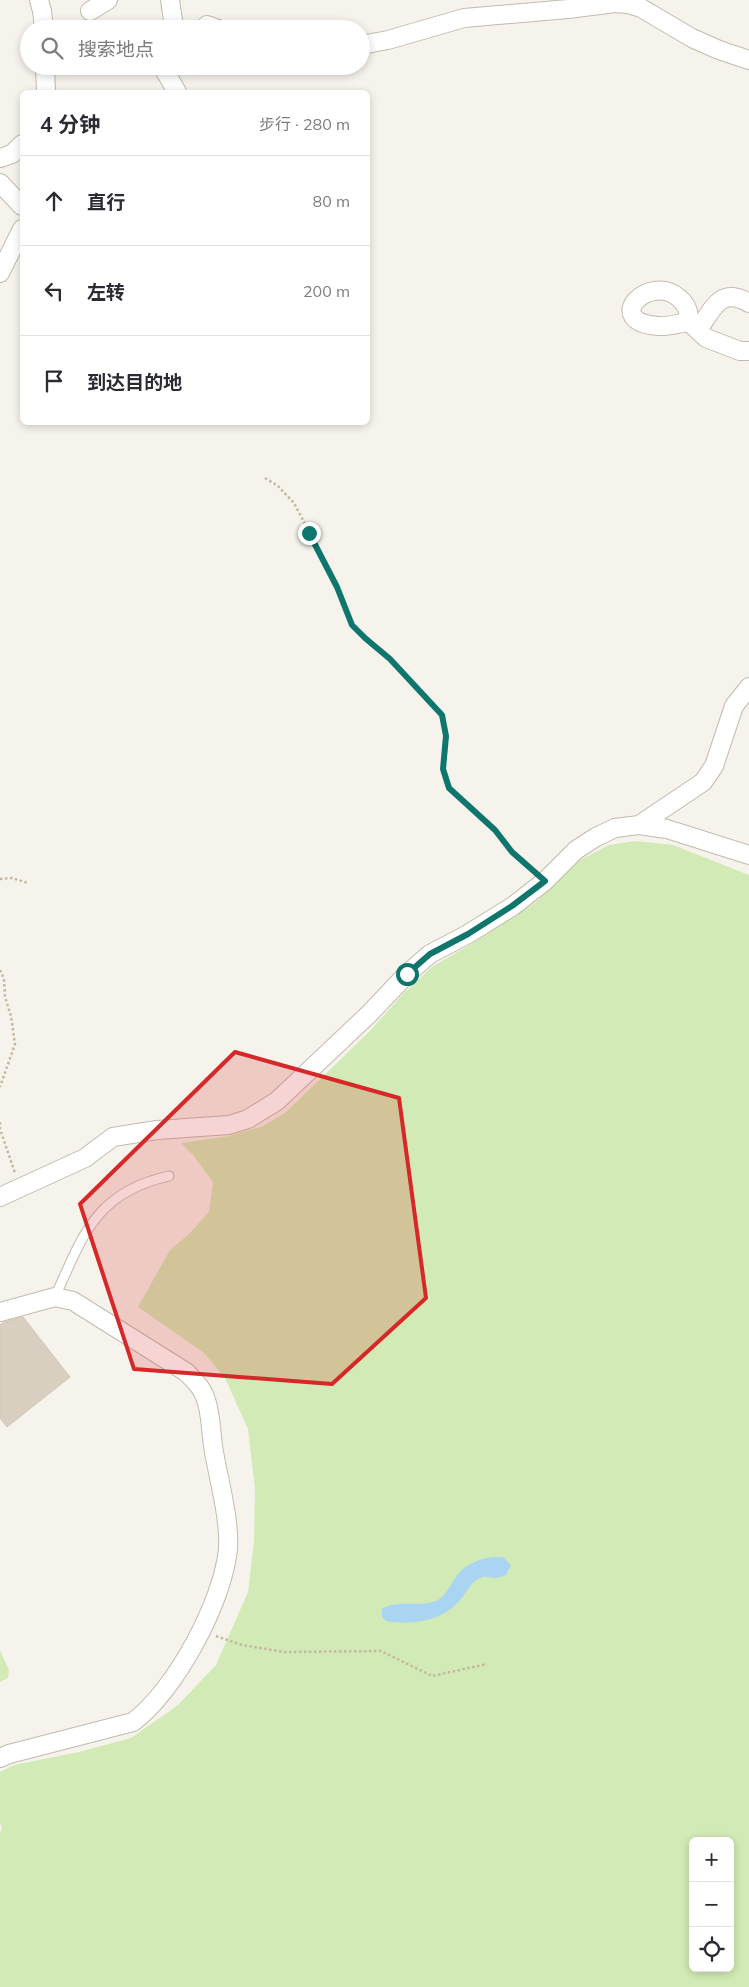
<!DOCTYPE html>
<html lang="zh">
<head>
<meta charset="utf-8">
<style>
	body { margin:0; font-family:Mulish,"Noto Sans SC",sans-serif; background:#f7f7f7; color:#2b2b33 }
	.controls { position:absolute; right:15px; bottom:15px; display:grid; overflow:hidden; border-radius:8px; box-shadow:0 2px 8px #0003 }
	.controls button { width:45px; height:45px; display:grid; place-items:center; padding:0; border:0; border-bottom:1px solid #e1e1e2; background:#fff; color:#2b2b33; font:25px sans-serif }
	.stop { position:absolute; width:15px; height:15px; margin:-11px; border:4px solid #0f766e; border-radius:50%; background:#fff }
	.stop.end { background:#0f766e; border-color:#fff; box-shadow:0 1px 5px #0008 }
	.list { margin:0; padding:0; list-style:none }
	h2 { display:flex; justify-content:space-between; align-items:center; height:65px; margin:0; padding:0 20px; font-size:21px }
	h2 small { font-size:16px; font-weight:400; color:#7c7c81 }
	.list li { display:grid; grid-template-columns:32px 1fr auto; gap:15px; align-items:center; box-sizing:border-box; height:90px; padding:0 20px; border-top:1px solid #e1e1e2 }
	.list b { display:block; font-size:19px; white-space:nowrap }
	.list em { font-size:16px; font-style:normal; color:#7c7c81 }
	.icon { flex:none; width:28px; height:28px; fill:none; stroke:currentColor; stroke-width:2; stroke-linecap:round; stroke-linejoin:round }
	.map { position:relative; flex:none; width:749px; height:1987px; overflow:hidden }
	.search { position:absolute; background:#fff; box-shadow:0 2px 8px #0003; left:20px; top:20px; width:350px; height:55px; display:flex; align-items:center; gap:12px; box-sizing:border-box; padding:0 18px; border-radius:28px; color:#7c7c81; font-size:19px }
	.panel { position:absolute; background:#fff; box-shadow:0 2px 8px #0003; left:20px; top:90px; width:350px; height:335px; border-radius:8px }
	.map>svg:first-child { display:block }
	.green { fill:#d2eab5; fill-rule:evenodd }
	.water { fill:#a9d4f2 }
	.building { fill:#d8cfc1; stroke:#d3c7b4 }
	.lines { fill:none; stroke-linecap:round; stroke-linejoin:round }
	.service-casing { stroke:#c2bbae; stroke-width:11 }
	.minor-casing { stroke:#c2bbae; stroke-width:20 }
	.path { stroke:#c4b79f; stroke-width:2.5; stroke-dasharray:2.5 2.5; stroke-linecap:butt }
	.service { stroke:#fff; stroke-width:9 }
	.minor { stroke:#fff; stroke-width:18 }
	.route { stroke:#0f766e; stroke-width:6 }
	.marked { fill:#d62828; fill-opacity:0.2; stroke:#d62828; stroke-width:4; stroke-linejoin:round }
</style>
</head>
<body>
<div class="map">
<svg width="749" height="1987" viewBox="0 0 749 1987">
	<rect width="100%" height="100%" fill="#f6f3ec"/>
	<!-- green -->
	<path class="green" d="M635 841 673 845 749 875V1987H0V1832L2 1829 0 1823V1772L14 1765 79 1752 131 1738 177 1706 216 1665 248 1592 254 1541 255 1489 248 1429 225 1378 204 1353 138 1307 170 1250 188 1235 209 1212 213 1182 193 1155 181 1143 229 1136 263 1126 285 1113 369 1032 403 994 432 967 473 943 535 903 580 860 609 845ZM693 1841H730V1968H693Z
		M0 1650 9 1670 8 1678 0 1682Z"/>
	<!-- water -->
	<path class="water" d="M492 1557H503L511 1565 506 1575C502 1576 498 1578 494 1578 491 1578 487 1576 483 1577 471 1581 468 1590 461 1599 442 1622 413 1625 386 1621L382 1617V1609C399 1599 418 1608 436 1601 448 1596 453 1577 463 1569 472 1562 481 1559 492 1557Z"/>
	<!-- building -->
	<path class="building" d="M23 1317 70 1377 7 1427 0 1418V1325L4 1322Z"/>
	<g class="lines">
		<defs>
			<path id="service" d="M55 1297C83 1235 96 1192 169 1176"/>
			<path id="minor" d="M39 0 42 11 44 29
				M170 0 173 20 171 29
				M90 11 108 0
				M207 25 218 29
				M361 45 388 40 464 18 568 9 615 3 628 4 641 8 692 38 719 50 749 60
				M45 66 46 92
				M162 66 177 92
				M0 158 12 154 22 144
				M0 183 22 206
				M0 273 22 229
				M689 322C679 323 668 327 658 326 601 322 649 272 679 298 687 305 689 311 689 322L706 338 740 351H749
				M698 330C713 309 720 286 749 303
				M639 825 703 782 714 766 734 706 749 687
				M0 1197 85 1158 113 1137 157 1130 229 1125 248 1119 277 1101 369 1014 407 974 430 954 468 934 513 906 545 881 576 850 596 837 615 828 639 825 667 829 749 855
				M0 1312 55 1297 73 1301 186 1372C190 1376 195 1381 199 1386 212 1403 210 1431 214 1452 219 1481 230 1520 228 1549 223 1602 175 1691 133 1722L9 1754 0 1758"/>
		</defs>
		<!-- service casing -->
		<use href="#service" class="service-casing"/>
		<!-- minor casing -->
		<use href="#minor" class="minor-casing"/>
		<!-- path -->
		<path class="path" d="M265 478 278 486 294 503 324 560 352 625 365 639 390 659 442 715 446 736 443 769 449 788 495 829 512 852 534 871
			M0 879 12 878 28 883
			M0 970 4 979 5 997 11 1016 15 1044 0 1087
			M0 1122V1129L15 1173
			M216 1636 242 1645 284 1652 381 1651 432 1676 487 1664"/>
		<!-- service -->
		<use href="#service" class="service"/>
		<!-- minor -->
		<use href="#minor" class="minor"/>
	</g>
	<g class="lines">
		<!-- route -->
		<path class="route" d="M309 533 337 587 352 625 365 638 390 659 442 715 446 736 443 769 449 788 495 830 512 852 545 881 512 906 468 934 430 954 407 974"/>
	</g>
	<!-- marked area -->
	<path class="marked" d="M235 1052 399 1098 426 1298 332 1384 134 1369 80 1204Z"/>
</svg>
<div class="controls">
<button>+</button>
<button>−</button>
<button><svg class="icon" aria-label="locate" viewBox="0 0 24 24"><circle cx="12" cy="12" r="6"/><path d="M12 2v4M12 18v4M2 12h4M18 12h4"/></svg></button>
</div>
<div class="stop" style="left:407px;top:974px"></div>
<div class="stop end" style="left:309px;top:533px"></div>
<div class="search"><svg class="icon" aria-label="search" viewBox="0 0 24 24"><circle cx="10" cy="10" r="6"/><path d="M15 15l6 6"/></svg>搜索地点</div>
<section class="panel">
<h2>4 分钟<small>步行 · 280 m</small></h2>
<ul class="list">
<li><svg class="icon" aria-label="ahead" viewBox="0 0 24 24"><path d="M12 20V5M6 11l6-6 6 6"/></svg><div><b>直行</b></div><em>80 m</em></li>
<li><svg class="icon" aria-label="left" viewBox="0 0 24 24"><path d="M17 20v-9H6M10 6l-5 5 5 5"/></svg><div><b>左转</b></div><em>200 m</em></li>
<li><svg class="icon" aria-label="arrive" viewBox="0 0 24 24"><path d="M6 21V4h12l-3 4 3 4H6"/></svg><div><b>到达目的地</b></div></li>
</ul>
</section>
</div>
</body>
</html>
